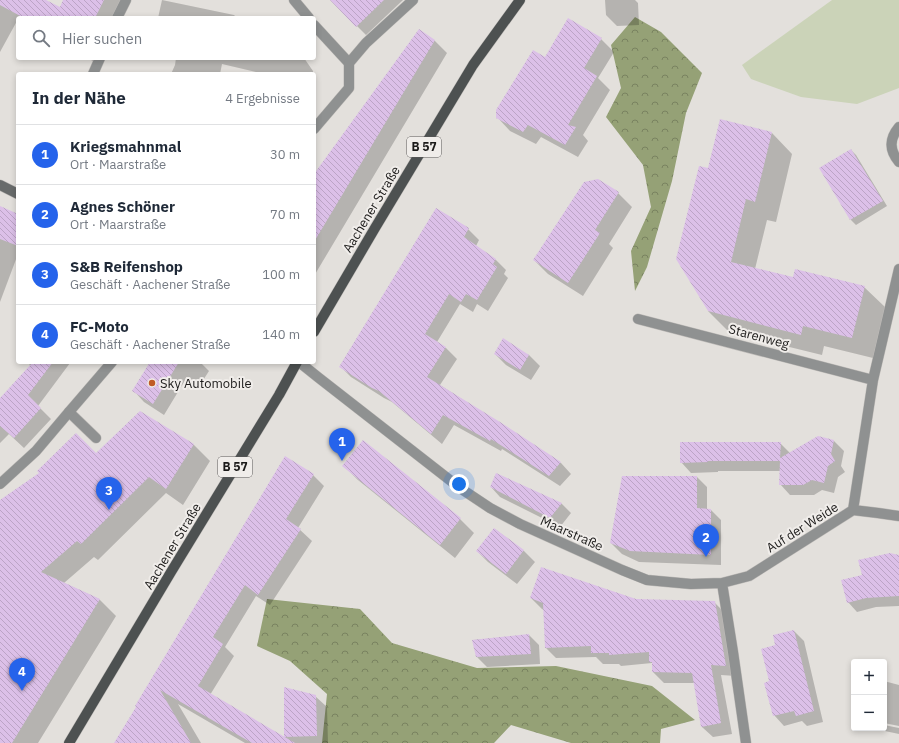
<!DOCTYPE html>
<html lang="de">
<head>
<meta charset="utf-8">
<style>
	body { margin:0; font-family:"IBM Plex Sans",sans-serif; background:#f6f6f7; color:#1f2937 }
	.controls { position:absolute; right:12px; bottom:12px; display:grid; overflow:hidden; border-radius:4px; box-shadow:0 2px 6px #0003 }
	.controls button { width:36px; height:36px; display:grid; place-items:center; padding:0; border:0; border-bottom:1px solid #e0e1e3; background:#fff; color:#1f2937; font:20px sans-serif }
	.you { position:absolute; left:459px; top:484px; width:14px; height:14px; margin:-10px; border:3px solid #fff; border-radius:50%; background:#1a73e8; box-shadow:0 0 0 6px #1a73e833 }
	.badge { display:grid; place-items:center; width:26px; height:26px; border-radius:50%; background:#2563eb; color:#fff; font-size:13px; font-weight:700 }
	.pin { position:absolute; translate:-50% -33px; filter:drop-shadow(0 1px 2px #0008) }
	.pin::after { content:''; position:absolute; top:21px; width:14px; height:12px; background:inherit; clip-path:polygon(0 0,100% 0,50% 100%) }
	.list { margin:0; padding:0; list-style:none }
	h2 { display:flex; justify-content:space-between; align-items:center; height:52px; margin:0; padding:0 16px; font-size:17px }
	h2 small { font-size:13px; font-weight:400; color:#747a83 }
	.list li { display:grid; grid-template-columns:26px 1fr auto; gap:12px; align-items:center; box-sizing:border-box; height:60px; padding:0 16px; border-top:1px solid #e0e1e3 }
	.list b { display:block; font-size:15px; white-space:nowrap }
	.list p { margin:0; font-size:13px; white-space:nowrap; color:#747a83 }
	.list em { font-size:13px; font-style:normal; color:#747a83 }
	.icon { flex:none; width:22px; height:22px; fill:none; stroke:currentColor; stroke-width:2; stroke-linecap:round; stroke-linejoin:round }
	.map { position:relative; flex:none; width:899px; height:743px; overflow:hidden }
	.search { position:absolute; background:#fff; box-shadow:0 2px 6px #0003; left:16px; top:16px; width:300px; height:44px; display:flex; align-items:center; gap:10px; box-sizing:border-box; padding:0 14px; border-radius:4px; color:#747a83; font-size:15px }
	.panel { position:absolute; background:#fff; box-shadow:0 2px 6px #0003; left:16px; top:72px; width:300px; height:292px; border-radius:4px }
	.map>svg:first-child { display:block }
	.forest { fill:url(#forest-crowns) }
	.pitch { fill:#cbd3b8 }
	.shadow { fill:#0003 }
	.building { fill:url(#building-back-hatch) }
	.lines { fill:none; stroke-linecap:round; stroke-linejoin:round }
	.lane-casing { stroke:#bfbcb9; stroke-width:11 }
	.street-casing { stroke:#bfbcb9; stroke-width:11 }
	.secondary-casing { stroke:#bfbcb9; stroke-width:11 }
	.primary-casing { stroke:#bfbcb9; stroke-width:11 }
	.lane { stroke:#8f9191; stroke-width:10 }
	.street { stroke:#8f9191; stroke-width:10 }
	.secondary { stroke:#686b6b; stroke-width:10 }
	.primary { stroke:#4d5151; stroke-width:10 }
	.poi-dot { fill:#c05c26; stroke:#f0edea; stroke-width:1.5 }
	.labels { text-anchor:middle; stroke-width:4; stroke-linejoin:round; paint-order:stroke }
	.shield { fill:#f0edea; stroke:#5b5958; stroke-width:1 }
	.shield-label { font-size:12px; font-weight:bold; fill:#1b1a19 }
	.street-label { font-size:13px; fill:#1b1a19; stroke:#f0edea }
	.poi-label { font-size:13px; fill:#1b1a19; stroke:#f0edea; text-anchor:start }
</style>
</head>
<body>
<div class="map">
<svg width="899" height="743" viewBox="0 0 899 743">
	<defs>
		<pattern id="forest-crowns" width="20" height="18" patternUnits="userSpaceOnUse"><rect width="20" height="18" fill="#95a176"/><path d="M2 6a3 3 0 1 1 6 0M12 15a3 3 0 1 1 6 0" fill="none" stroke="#798260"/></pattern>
		<pattern id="building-back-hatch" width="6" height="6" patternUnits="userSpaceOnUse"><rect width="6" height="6" fill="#dcc0e8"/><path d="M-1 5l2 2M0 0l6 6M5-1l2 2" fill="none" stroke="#bca4c6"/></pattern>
	</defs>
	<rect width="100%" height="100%" fill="#e3e0dc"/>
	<!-- forest -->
	<path class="forest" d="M635 17 661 32 702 73 686 113 672 181 647 267 635 291 631 251 651 207 643 165 606 117 621 88 611 45Z
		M267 599 360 609 392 643 477 668 556 666 652 686 695 720 661 729 660 743H571L511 725 494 743H322L327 694 290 661 257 646Z"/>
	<!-- pitch -->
	<path class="pitch" d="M832 0H899V88L857 104 801 97 751 79 742 65Z"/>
	<!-- shadow -->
	<path class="shadow" d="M0 0H44L60 8 64 0H129L120 18H18V22L17 21 0 52Z
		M162 0 234 15 237 18H158Z
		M338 0H403L366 35 334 3Z
		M605 0H635L638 3 639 25 617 26 606 15Z
		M601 39 614 52 598 78 610 90 583 135 588 141 578 157 541 137 536 144 510 131 497 117 545 58Z
		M434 40 447 53 314 276V175Z
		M87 58H99L97 63Z
		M176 58H304L313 71V74H264L222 64 220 74H171L175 65Z
		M772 133 792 154 776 222 767 220 755 269 794 278 864 287 885 307 873 358 824 346 822 355 729 332 708 311 709 169Z
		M851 150 856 155 887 206 856 225 851 220 820 168Z
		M618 193 632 207 609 244 613 248 583 296 548 274 534 260Z
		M0 207 18 215V254L0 302Z
		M437 209 468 229 479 240 476 246 495 259 506 270 504 274 508 278 488 311 477 304 473 312 460 304 437 342 446 348 457 359 440 385 561 463 571 474 560 486 502 449 501 451 454 425 442 444 392 402 384 398 351 377 340 366Z
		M495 354 529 355 540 366 531 380 506 365Z
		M27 362H70V363L38 406 51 419 24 448 9 434 0 443V400L31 366Z
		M151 362H200L209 371 200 385 187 377 164 415 144 402 134 391Z
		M834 441 844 451 841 466 845 472 838 477 834 493 822 490 814 495H790L780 484 781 471H718V472L691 473 681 462 780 443 790 453Z
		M193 444 210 461 183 505 166 493 98 560 94 557 64 583 99 599 116 616 38 743H0V501L96 454Z
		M344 466 460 519 474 533 455 558 358 480Z
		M313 475 324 486 298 528 312 541 270 605 256 596 225 647 234 656 210 695 285 739V688L315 696 327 707 328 743H245L178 704 201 743H115Z
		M697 477 707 487V509L711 510 721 520V565L639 562 622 554 611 543Z
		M491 487 561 503 571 513 560 527 500 497Z
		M495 529 524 551 535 562 517 584 488 562 477 551Z
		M899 556V606L876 607 857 612 848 602 863 576Z
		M531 598 714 602 725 613 736 676 721 675 732 734 713 737 702 727 695 683H664L653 672V665L652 663 621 666 619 664H603L596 657 556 658 546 648 544 610 542 609Z
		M794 631 804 641 823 722 807 726 802 721 784 726 774 715 771 682 777 646Z
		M529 635 539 645 540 664 487 667 477 657 473 640Z
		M884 681 899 685V726L884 723Z
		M884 725 899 728V734L880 730 878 728H884Z"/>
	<!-- building -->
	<path class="building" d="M0 0H46L60 7 63 0H104L95 18H24L0 5Z
		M330 0H384L356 27Z
		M568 18 602 38 584 68 597 76 568 125 576 127 565 145 528 125 523 132 496 118V110L533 50 545 57Z
		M419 29 435 40 314 242V174Z
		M720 119 772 132 755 202 746 199 731 262 793 277 795 269 865 286 852 338 803 326 801 335 708 311 676 259 699 166 708 168Z
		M851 149 883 201 850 220 819 168Z
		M598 179 619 192 595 230 600 233 568 283 533 260 584 182Z
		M0 206 18 214V246L0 239Z
		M436 208 469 228 464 237 496 259 493 264 497 267 477 300 466 294 461 302 449 294 425 334 446 347 427 377 500 422 561 462 549 476 491 439 490 441 443 415 431 434 379 391 372 388 339 367Z
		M503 338 529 355 520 370 494 354Z
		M33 362H53L28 395 41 408 14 438 0 426V398Z
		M150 362H179L153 404 132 391Z
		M140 411 194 444 166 489 149 477 81 544 77 541 41 572 100 599 12 743H0V500L39 473 37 471 76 433 96 453Z
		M818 436 834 440 831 454 835 461 828 466 824 483 812 480 803 485H779L780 461H708V462L680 463V442H781L780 458Z
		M363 440 461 518 440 545 342 466Z
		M285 456 314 474 286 519 301 529 258 595 245 585 213 637 223 644 198 686 295 743H252L160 690 191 743H114L136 707 135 706Z
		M496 473 562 503 550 518 490 487Z
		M622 476H697V508L711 509V555L630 551 610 543Z
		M494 528 524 550 506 574 476 551Z
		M890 553 899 555V596L866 598 847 603 841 580 862 575 858 560Z
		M541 567 636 599 715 601 726 666 711 665 721 723 701 727 692 673 652 672V662H649V652L609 655V653H591V646L545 648 543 603 530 598Z
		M794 630 814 711 796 716 794 711 773 716 764 683 769 681 761 649 775 645 773 635Z
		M529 634 531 654 476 657 472 640Z
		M284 687 316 695 317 736 284 737Z"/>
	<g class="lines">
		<defs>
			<path id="lane" d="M294 0 309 18
				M117 18 126 0
				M314 25 349 63
				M93 74 100 58
				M69 412 96 438"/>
			<path id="street" d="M899 127C889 139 889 150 899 162
				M314 129 349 88V63L366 43 413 0
				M638 319 873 380
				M299 362 319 378 460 488 490 508 520 524 622 570 647 580 691 584 722 583 733 652 746 743
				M0 484 36 451 69 412 112 362
				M853 510 873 380 899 269
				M722 583 749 576 853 510 878 513 899 516"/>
			<path id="secondary" d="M0 185 18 194"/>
			<path id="primary" d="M314 332 375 228 473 65 520 0
				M69 743 171 572 279 395 297 362"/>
		</defs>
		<!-- lane casing -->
		<use href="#lane" class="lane-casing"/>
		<!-- street casing -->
		<use href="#street" class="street-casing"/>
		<!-- secondary casing -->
		<use href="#secondary" class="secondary-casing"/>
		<!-- primary casing -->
		<use href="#primary" class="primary-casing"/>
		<!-- lane -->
		<use href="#lane" class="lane"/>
		<!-- street -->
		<use href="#street" class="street"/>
		<!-- secondary -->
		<use href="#secondary" class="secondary"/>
		<!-- primary -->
		<use href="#primary" class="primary"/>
	</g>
	<!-- markers -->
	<circle class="poi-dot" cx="152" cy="383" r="4"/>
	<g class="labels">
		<!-- shield labels -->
		<g class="shield">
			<rect x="407" y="137" width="34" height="20" rx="3"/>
			<rect x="218" y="457" width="34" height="20" rx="3"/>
		</g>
		<g class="shield-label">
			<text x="424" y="151">B 57</text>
			<text x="235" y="471">B 57</text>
		</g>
		<!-- street labels -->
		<g class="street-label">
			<text transform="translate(371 209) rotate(-59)" y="5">Aachener Straße</text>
			<text transform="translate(759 336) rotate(15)" y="5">Starenweg</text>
			<text transform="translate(802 527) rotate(-32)" y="5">Auf der Weide</text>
			<text transform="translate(572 533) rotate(24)" y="5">Maarstraße</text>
			<text transform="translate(172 546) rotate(-59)" y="5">Aachener Straße</text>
		</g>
		<!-- poi labels -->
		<g class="poi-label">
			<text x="160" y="388">Sky Automobile</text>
		</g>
	</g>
</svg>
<div class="controls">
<button>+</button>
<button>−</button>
</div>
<div class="you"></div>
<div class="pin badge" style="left:342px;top:461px">1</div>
<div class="pin badge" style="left:706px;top:557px">2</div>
<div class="pin badge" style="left:109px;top:510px">3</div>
<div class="pin badge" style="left:22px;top:691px">4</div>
<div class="search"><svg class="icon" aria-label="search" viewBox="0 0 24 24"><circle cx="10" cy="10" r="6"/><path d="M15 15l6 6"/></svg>Hier suchen</div>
<section class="panel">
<h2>In der Nähe<small>4 Ergebnisse</small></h2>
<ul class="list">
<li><span class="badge">1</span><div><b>Kriegsmahnmal</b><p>Ort · Maarstraße</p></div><em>30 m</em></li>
<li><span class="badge">2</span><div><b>Agnes Schöner</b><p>Ort · Maarstraße</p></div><em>70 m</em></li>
<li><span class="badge">3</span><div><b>S&amp;B Reifenshop</b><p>Geschäft · Aachener Straße</p></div><em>100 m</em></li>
<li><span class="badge">4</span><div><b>FC-Moto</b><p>Geschäft · Aachener Straße</p></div><em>140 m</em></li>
</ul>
</section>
</div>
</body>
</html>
